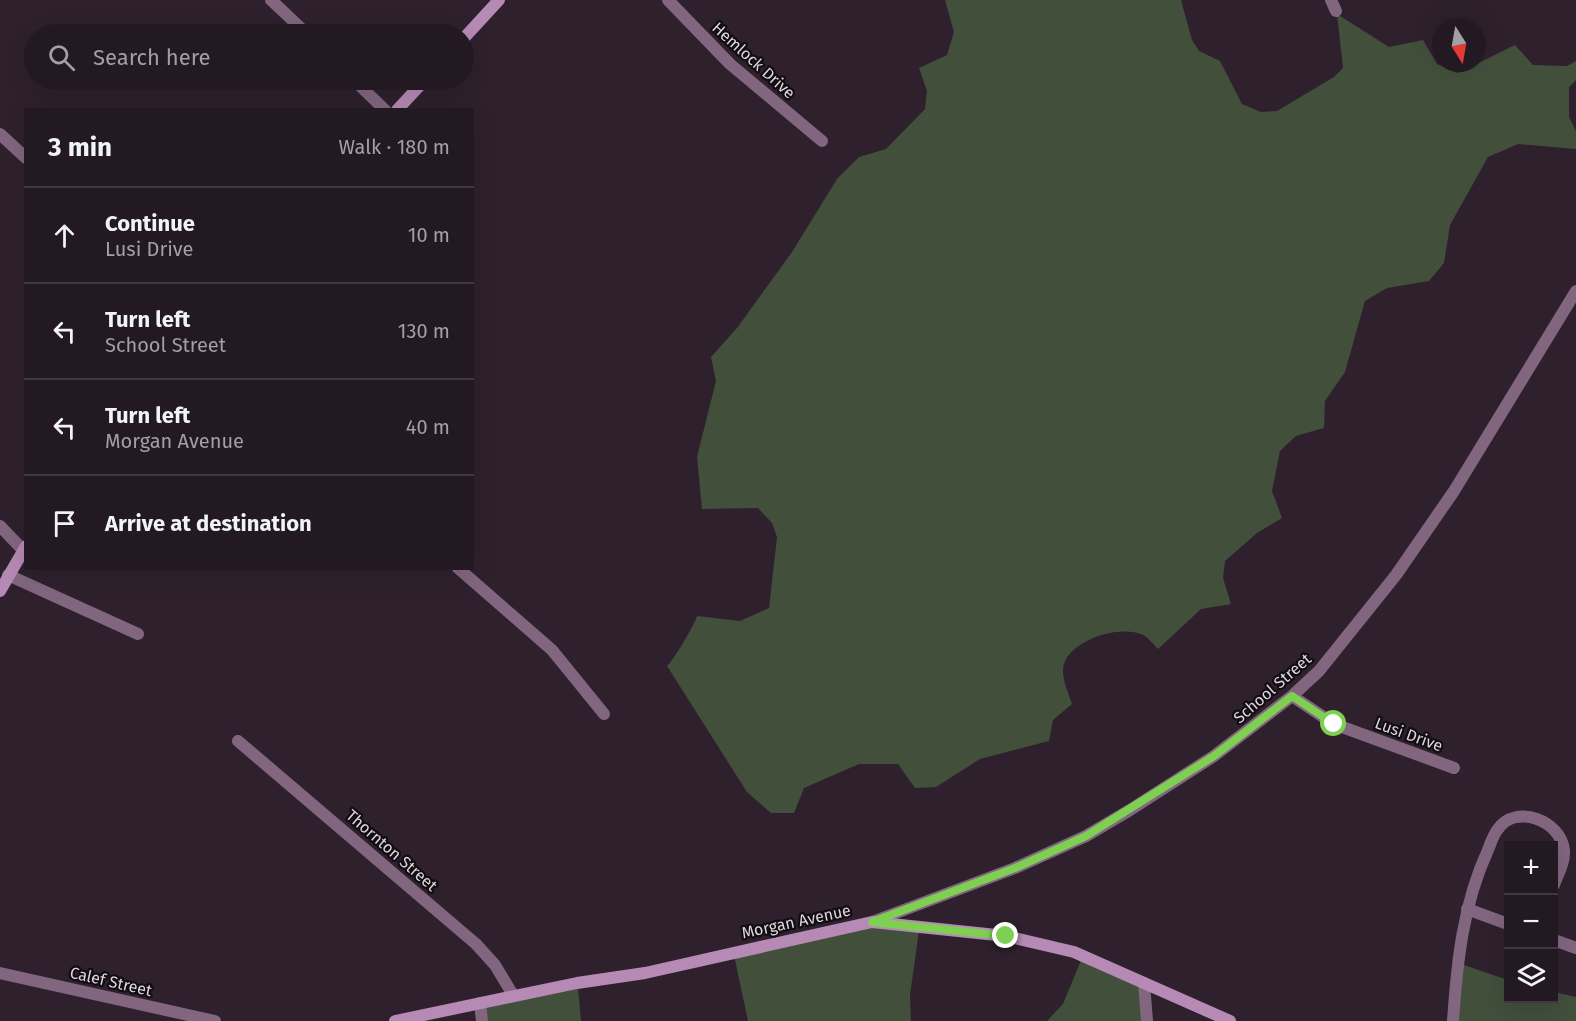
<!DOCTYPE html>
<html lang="en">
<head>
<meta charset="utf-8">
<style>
	body { margin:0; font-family:"Fira Sans",sans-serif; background:#2a222a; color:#f1f3f6 }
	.controls { position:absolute; right:18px; bottom:18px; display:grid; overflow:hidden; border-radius:0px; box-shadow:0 6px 24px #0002 }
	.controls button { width:54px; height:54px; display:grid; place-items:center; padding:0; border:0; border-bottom:2px solid #3f3840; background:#221922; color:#f1f3f6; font:30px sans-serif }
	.compass { position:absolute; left:1432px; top:18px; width:54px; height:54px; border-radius:50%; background:#221922; box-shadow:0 6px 24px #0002; rotate:169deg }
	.stop { position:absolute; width:18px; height:18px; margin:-14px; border:4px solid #7fd052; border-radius:50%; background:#fff }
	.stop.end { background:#7fd052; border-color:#fff; box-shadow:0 2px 6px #0008 }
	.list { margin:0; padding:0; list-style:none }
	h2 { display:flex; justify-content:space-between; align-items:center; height:78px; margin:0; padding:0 24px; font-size:26px }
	h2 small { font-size:20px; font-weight:400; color:#a2a0a5 }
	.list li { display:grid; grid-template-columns:39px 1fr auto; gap:18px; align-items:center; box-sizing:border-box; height:96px; padding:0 24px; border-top:2px solid #3f3840 }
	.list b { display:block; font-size:22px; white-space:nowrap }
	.list p { margin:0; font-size:20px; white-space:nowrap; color:#a2a0a5 }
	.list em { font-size:20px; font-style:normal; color:#a2a0a5 }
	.icon { flex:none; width:33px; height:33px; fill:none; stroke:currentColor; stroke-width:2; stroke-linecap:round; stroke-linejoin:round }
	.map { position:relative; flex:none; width:1576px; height:1021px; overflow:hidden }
	.search { position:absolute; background:#221922; box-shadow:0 6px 24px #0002; left:24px; top:24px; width:450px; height:66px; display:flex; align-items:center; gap:15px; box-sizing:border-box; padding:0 21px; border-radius:33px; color:#a2a0a5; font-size:22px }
	.panel { position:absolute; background:#221922; box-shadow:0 6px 24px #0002; left:24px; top:108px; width:450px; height:462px; border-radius:0px }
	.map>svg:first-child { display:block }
	.green { fill:#414f3b }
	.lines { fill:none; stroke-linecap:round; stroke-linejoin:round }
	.street { stroke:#826680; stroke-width:12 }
	.secondary { stroke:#b68ab4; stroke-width:12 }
	.route { stroke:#7fd052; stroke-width:8 }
	.labels { text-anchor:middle; stroke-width:4.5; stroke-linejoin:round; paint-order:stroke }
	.street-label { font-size:16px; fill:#dfd6de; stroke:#120d12 }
</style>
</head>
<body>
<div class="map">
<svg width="1576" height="1021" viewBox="0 0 1576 1021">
	<rect width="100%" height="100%" fill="#2e212d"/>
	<!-- green -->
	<path class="green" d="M945 0H1181L1192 40 1199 51 1220 61 1242 104 1261 112 1277 111 1334 77 1343 68 1337 14 1389 47 1423 40 1437 64 1458 73 1515 45 1533 65 1567 66 1576 61V80L1569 87V117L1576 131V149L1518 144 1488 157 1450 225 1444 263 1429 281 1387 288 1365 301 1345 372 1325 401 1324 428 1296 436 1280 451 1272 491 1282 518 1257 533 1225 561 1223 578 1231 604 1201 609 1158 649C1153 644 1147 636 1141 634 1118 626 1079 638 1066 659 1058 673 1068 691 1072 704L1053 720 1049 741 980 759 936 787 915 788 898 764H859L804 788 794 813H771L747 792 667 666C673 661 695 624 697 616L740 621 769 608 777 537 772 523 758 508 702 509 697 457 716 381 711 357 737 328 792 252 837 179 859 157 886 149 925 109 927 91 919 68 947 55 954 32Z
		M884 923 919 931 910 995 911 1021H748L734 955Z
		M1082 958 1147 990 1145 1021H1047L1063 1004Z
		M1461 964 1508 980V998H1554V992L1576 997V1021H1454Z
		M578 987 581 1021H481L484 1003Z"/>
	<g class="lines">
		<!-- street -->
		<path class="street" d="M271 0 307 34
			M668 0 730 64 822 141
			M1331 0 1336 11
			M354 80 385 110
			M0 134 26 158
			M0 526 23 550
			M458 568 552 650 604 714
			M8 575 138 634
			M1292 696 1334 724 1454 768
			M238 741 476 944 495 965 513 995
			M1467 909 1508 924
			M872 922 1015 868 1086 836 1130 810 1214 756 1292 696 1319 671 1396 575 1454 491 1576 291
			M1554 940 1576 948
			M0 973 215 1021
			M1144 983 1147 1021
			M480 1003 482 1021
			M1453 1021C1457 962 1463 904 1488 850 1491 843 1493 835 1498 829 1516 803 1561 821 1564 850 1565 862 1558 874 1554 885"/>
		<!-- secondary -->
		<path class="secondary" d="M464 38 499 0
			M397 110 425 80
			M0 591 26 546
			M395 1021 577 983 645 973 872 922 1006 936 1074 952 1230 1021"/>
	</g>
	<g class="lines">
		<!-- route -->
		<path class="route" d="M1006 936 872 922 1015 868 1086 836 1214 756 1292 696 1334 724"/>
	</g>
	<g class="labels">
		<!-- street labels -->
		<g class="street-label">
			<text transform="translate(754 60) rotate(42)" y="6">Hemlock Drive</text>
			<text transform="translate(1272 688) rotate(-41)" y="6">School Street</text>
			<text transform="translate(1409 734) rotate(20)" y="6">Lusi Drive</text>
			<text transform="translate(392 850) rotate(41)" y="6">Thornton Street</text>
			<text transform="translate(796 921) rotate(-12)" y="6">Morgan Avenue</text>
			<text transform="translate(111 981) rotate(13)" y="6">Calef Street</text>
		</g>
	</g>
</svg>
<div class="controls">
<button>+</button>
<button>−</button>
<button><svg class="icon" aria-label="layers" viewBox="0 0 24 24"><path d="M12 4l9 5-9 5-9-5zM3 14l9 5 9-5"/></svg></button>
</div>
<svg class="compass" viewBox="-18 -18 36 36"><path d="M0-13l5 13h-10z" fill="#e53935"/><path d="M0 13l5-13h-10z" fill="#a2a0a5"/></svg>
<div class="stop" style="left:1334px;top:724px"></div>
<div class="stop end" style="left:1006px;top:936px"></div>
<div class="search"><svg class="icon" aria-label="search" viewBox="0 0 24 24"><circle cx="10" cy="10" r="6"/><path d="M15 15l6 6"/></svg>Search here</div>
<section class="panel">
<h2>3 min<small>Walk · 180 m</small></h2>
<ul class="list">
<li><svg class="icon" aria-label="ahead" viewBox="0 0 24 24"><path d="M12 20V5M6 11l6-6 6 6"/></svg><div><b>Continue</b><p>Lusi Drive</p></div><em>10 m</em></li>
<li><svg class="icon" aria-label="left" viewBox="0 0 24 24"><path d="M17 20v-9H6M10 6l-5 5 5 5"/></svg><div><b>Turn left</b><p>School Street</p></div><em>130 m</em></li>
<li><svg class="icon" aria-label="left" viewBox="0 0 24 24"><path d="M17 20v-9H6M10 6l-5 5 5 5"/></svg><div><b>Turn left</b><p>Morgan Avenue</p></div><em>40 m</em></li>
<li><svg class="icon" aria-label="arrive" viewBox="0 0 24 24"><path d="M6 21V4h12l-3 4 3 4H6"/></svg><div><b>Arrive at destination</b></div></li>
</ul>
</section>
</div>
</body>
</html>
